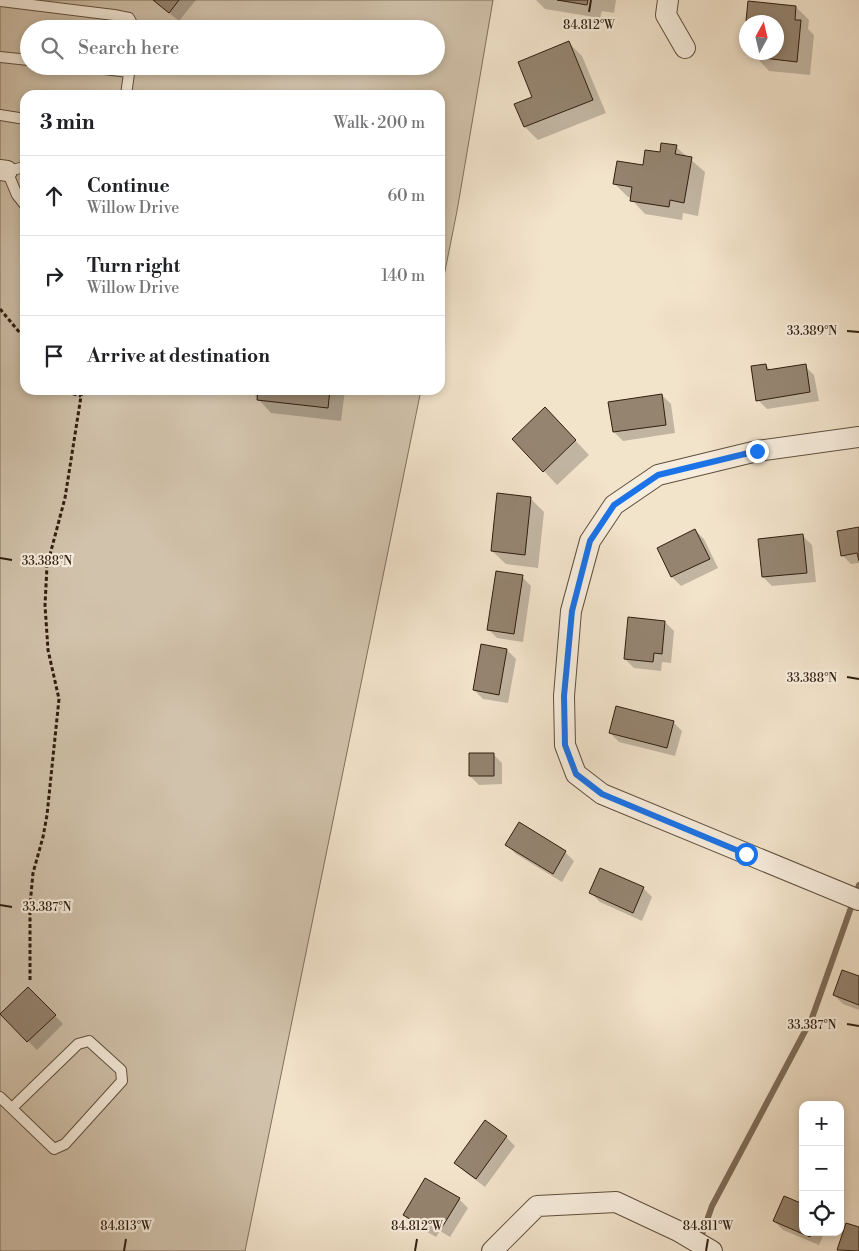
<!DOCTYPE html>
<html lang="en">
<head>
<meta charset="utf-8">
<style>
	body { margin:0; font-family:"Libre Bodoni",serif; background:#f6f6f6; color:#202124 }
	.controls { position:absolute; right:15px; bottom:15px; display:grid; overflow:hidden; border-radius:10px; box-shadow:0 2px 8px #0003 }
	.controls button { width:45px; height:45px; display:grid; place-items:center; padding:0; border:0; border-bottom:1px solid #e0e0e0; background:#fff; color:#202124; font:25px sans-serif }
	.compass { position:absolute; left:739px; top:15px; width:45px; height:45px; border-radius:50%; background:#fff; box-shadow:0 2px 8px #0003; rotate:8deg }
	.stop { position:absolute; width:15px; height:15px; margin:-11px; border:4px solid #1a73e8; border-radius:50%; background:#fff }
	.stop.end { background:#1a73e8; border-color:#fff; box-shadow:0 1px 5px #0008 }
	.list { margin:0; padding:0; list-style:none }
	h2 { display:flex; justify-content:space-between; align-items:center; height:65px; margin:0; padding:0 20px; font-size:21px }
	h2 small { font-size:16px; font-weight:400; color:#757577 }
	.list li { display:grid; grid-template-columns:32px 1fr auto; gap:15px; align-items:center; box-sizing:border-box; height:80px; padding:0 20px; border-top:1px solid #e0e0e0 }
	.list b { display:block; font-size:19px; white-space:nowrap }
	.list p { margin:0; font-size:16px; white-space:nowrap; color:#757577 }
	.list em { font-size:16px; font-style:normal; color:#757577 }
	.icon { flex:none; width:28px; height:28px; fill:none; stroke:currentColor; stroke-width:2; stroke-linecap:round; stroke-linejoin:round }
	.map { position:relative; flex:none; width:859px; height:1251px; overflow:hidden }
	.search { position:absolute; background:#fff; box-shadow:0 2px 8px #0003; left:20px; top:20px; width:425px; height:55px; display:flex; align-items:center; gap:12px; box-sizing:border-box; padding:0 18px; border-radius:28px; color:#757577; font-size:19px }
	.panel { position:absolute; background:#fff; box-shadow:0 2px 8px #0003; left:20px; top:90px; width:425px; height:305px; border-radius:15px }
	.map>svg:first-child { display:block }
	.green { fill:#d1c2ab; stroke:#80705c; fill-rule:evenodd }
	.shadow { fill:#0003 }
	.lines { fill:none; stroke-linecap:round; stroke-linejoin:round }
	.stream { stroke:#7d6c59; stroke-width:6 }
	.building { fill:#958470; stroke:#301e0e }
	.service-casing { stroke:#604f3d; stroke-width:12 }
	.minor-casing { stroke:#604f3d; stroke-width:22 }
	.path { stroke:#301e0e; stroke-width:3; stroke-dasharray:4 2.5; stroke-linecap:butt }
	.service { stroke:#f7eddd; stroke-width:10 }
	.minor { stroke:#f7eddd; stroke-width:20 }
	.route { stroke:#1a73e8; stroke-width:6 }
	.ticks { fill:none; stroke:#301e0e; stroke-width:2 }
	.ticks-label { font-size:12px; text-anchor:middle; fill:#301e0e; stroke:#f7eddd; stroke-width:4.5; stroke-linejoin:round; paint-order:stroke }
</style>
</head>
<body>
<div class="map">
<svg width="859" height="1251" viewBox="0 0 859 1251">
	<rect width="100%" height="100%" fill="#f2e3cb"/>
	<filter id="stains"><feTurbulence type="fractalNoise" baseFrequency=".004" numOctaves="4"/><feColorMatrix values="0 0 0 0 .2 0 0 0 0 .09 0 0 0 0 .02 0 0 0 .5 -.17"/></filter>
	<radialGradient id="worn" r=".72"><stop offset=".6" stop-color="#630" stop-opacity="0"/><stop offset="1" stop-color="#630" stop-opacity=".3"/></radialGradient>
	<!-- green -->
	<path class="green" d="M0 0H493L457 211 440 296V95H25V390H421L245 1251H0ZM29 29H436V66H29Z"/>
	<!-- shadow -->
	<path class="shadow" d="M153 0H196L179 21Z
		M536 0H616L614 13 602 11 600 18 545 9Z
		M796 7 809 20 808 29 814 35 810 75 769 71 756 57 776 52V22H749L748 21Z
		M569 43 582 56 606 113 538 140 525 127 534 98Z
		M676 147 705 172 698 216 683 213 682 220 645 214 632 200V198L628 197 615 184 644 166 661 153Z
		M766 365 771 371 805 366 814 375 819 401 767 409 758 400Z
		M250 390H345L341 421 271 413Z
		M662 395 671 404 675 433 623 441 614 432Z
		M558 422 589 455 557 485 544 471Z
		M530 498 544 512 538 568 506 564 492 551Z
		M859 529V563L851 564 842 555Z
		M695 530 704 539 718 568 681 586 672 577 658 548Z
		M803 536 812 545 816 582 772 586 763 577Z
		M522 577 531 586 523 642 497 638 488 629Z
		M665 622 674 631 671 663 662 662 661 671 634 668 625 659Z
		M507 650 516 659 508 703 483 699 474 690Z
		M673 722 682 731 675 756 619 742 610 733Z
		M493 754 502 763V784L479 785 470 776Z
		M507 845 565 852 574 861 562 882 516 854Z
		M643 888 652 897 642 921 600 902 591 893Z
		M859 977V1010L843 1004 834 995Z
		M28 988 63 1024 37 1050 1 1014Z
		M506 1137 515 1146 485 1187 465 1172 456 1163Z
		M459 1199 468 1208 450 1237 440 1231 436 1237 413 1224 404 1215Z
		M774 1221 803 1232H825L819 1245 783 1230Z"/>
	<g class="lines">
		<!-- stream -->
		<path class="stream" d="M700 1240 712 1206 812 1018 859 885"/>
	</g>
	<!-- building -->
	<path class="building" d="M153 0H179L169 13Z
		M557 0H588L587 5Z
		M748 1 796 6 795 20H801L797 62 755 57V52H776V22L746 21Z
		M569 41 593 100 524 127 514 104 532 97 518 62Z
		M661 143 677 145 675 154 692 157 684 203 670 200 669 207 630 201 632 187 613 184 617 161 643 165 645 150 660 152Z
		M766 364 767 370 806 364 810 392 756 401 751 366Z
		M258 390H330L328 408 257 400Z
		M662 394 666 425 613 432 608 402Z
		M545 407 576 440 543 472 512 439Z
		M497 493 531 497 525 555 491 551Z
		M859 527V561L857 553 841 556 837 531Z
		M695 529 710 559 671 577 657 548Z
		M803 534 807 573 762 577 758 539Z
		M496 571 523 575 514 634 487 630Z
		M628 617 665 621 662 654 654 653 653 662 624 659Z
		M481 644 507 649 499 695 473 690Z
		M616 706 674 721 667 748 609 733Z
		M469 753H494V776H469Z
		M519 822 566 851 553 874 505 845Z
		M600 868 644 887 633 913 589 893Z
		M842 970 859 976V1005L833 995Z
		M28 987 56 1015 27 1042 0 1014Z
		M485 1120 507 1136 476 1179 454 1163Z
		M425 1178 460 1198 441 1229 430 1223 427 1229 403 1215Z
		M784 1196 803 1204V1232H812L810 1237 773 1221Z
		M846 1223 859 1227V1251L837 1250Z"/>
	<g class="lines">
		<defs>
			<path id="service" d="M0 1 114 15 129 18 135 29
				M0 57 29 60
				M79 66 129 72
				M126 95 130 66
				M0 115 25 119
				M25 167 7 171 17 195 25 205
				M0 1097 54 1149 65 1144 122 1081 121 1070 89 1041 78 1044 12 1108"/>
			<path id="minor" d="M668 0 666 15 685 48
				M0 170 7 171
				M859 437 757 451 658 475 614 505 590 541 571 611 564 696 565 745 576 774 602 794 859 900
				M492 1251 537 1206 616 1202 678 1231 712 1251"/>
		</defs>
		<!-- service casing -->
		<use href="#service" class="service-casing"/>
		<!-- minor casing -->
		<use href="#minor" class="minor-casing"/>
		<!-- path -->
		<path class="path" d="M0 309 25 339
			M68 390 70 393 81 396
			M30 980V905L33 873 43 837 47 815 59 699 48 650 45 605 47 566 65 498 82 390"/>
		<!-- service -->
		<use href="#service" class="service"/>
		<!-- minor -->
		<use href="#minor" class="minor"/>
	</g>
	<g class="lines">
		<!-- route -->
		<path class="route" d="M746 854 602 794 576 774 565 745 564 696 572 611 590 541 614 505 658 475 757 451"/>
	</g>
	<!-- ticks -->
	<path class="ticks" d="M589 12 591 0M847 331 859 332M0 558 12 560M847 677 859 679M0 905 12 907M847 1024 859 1026M124 1251 126 1239M415 1251 417 1239M706 1251 708 1239"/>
	<g class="ticks-label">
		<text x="589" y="29">84.812°W</text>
		<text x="812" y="335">33.389°N</text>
		<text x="47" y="565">33.388°N</text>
		<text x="812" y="682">33.388°N</text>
		<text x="47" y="911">33.387°N</text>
		<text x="812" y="1029">33.387°N</text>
		<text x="126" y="1230">84.813°W</text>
		<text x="417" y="1230">84.812°W</text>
		<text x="708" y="1230">84.811°W</text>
	</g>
	<rect width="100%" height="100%" filter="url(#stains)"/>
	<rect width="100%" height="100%" fill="url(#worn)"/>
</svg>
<div class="controls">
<button>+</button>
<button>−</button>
<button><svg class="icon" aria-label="locate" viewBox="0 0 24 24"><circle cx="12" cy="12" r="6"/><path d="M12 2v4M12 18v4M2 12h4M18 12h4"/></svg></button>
</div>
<svg class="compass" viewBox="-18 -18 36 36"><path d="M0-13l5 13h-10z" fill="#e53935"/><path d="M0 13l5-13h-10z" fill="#757577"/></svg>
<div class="stop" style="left:746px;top:854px"></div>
<div class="stop end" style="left:757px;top:451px"></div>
<div class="search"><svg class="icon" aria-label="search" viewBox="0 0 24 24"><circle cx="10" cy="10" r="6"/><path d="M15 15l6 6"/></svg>Search here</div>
<section class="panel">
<h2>3 min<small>Walk · 200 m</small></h2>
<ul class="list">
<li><svg class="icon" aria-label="ahead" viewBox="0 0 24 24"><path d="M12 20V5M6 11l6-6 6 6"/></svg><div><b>Continue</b><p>Willow Drive</p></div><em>60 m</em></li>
<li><svg class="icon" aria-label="right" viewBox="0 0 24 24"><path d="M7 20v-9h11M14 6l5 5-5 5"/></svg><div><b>Turn right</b><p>Willow Drive</p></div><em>140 m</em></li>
<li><svg class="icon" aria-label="arrive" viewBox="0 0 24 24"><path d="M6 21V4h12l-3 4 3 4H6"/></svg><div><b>Arrive at destination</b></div></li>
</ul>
</section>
</div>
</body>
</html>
